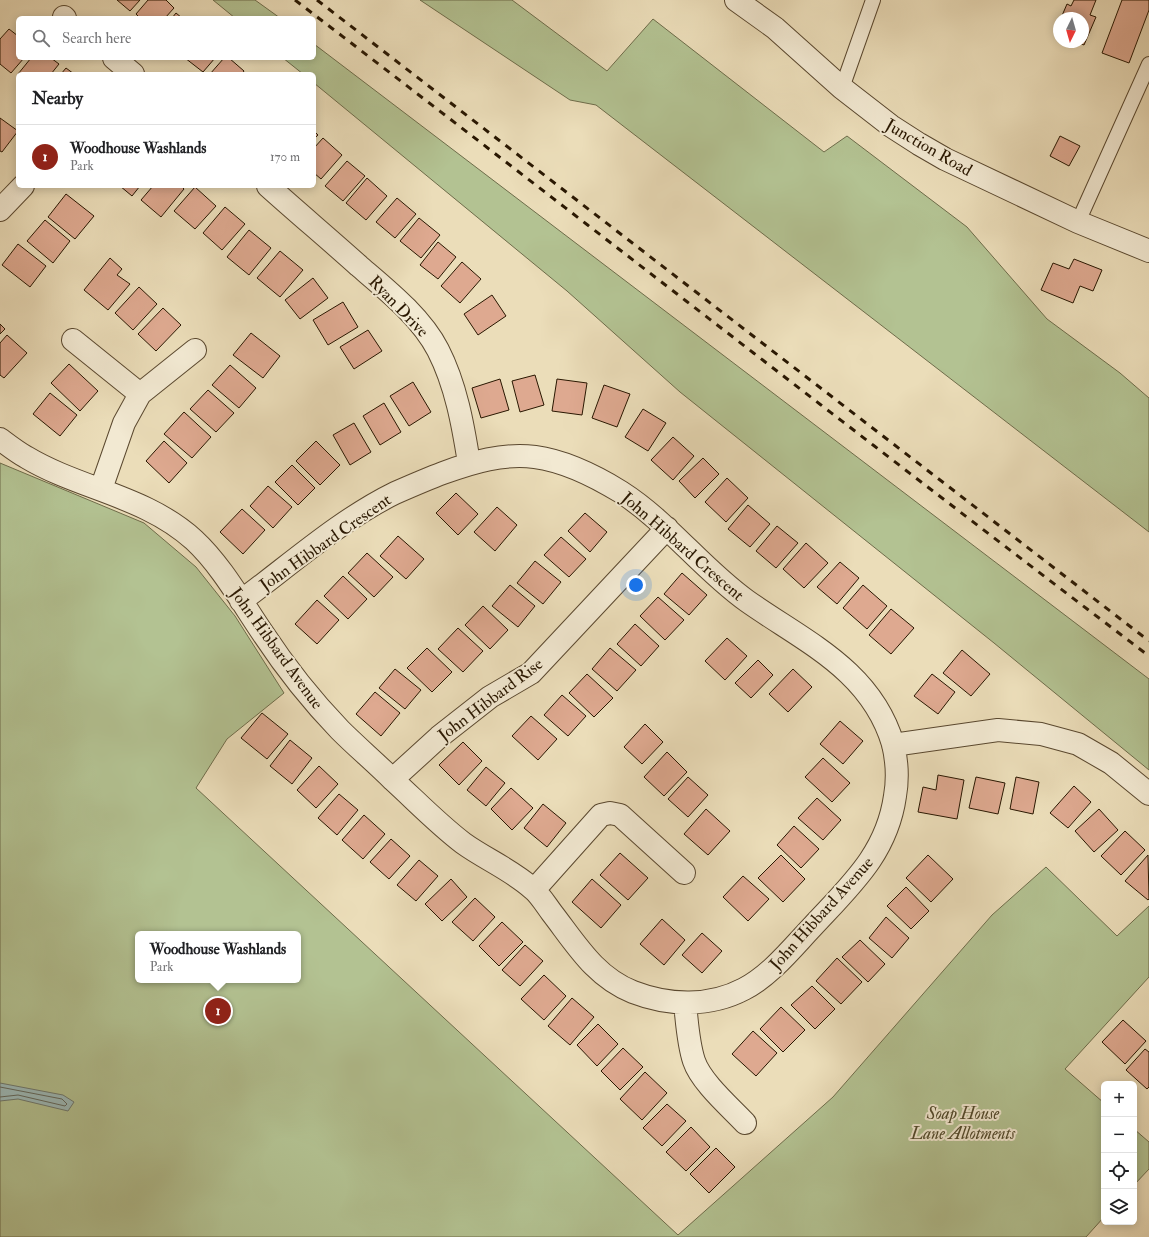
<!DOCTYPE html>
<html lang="en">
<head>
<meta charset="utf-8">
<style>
	body { margin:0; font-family:"IM FELL Double Pica",serif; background:#f6f6f6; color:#202124 }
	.controls { position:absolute; right:12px; bottom:12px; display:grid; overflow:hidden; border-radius:6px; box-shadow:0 2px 10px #0003 }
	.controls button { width:36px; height:36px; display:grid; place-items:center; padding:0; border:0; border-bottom:1px solid #e0e0e0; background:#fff; color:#202124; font:20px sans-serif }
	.compass { position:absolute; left:1053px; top:12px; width:36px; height:36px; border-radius:50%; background:#fff; box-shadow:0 2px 10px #0003; rotate:185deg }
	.you { position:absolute; left:636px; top:585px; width:14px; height:14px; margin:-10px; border:3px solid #fff; border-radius:50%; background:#1a73e8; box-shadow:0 0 0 6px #1a73e833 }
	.badge { display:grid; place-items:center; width:26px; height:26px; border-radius:50%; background:#8f2418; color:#fff; font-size:13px; font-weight:700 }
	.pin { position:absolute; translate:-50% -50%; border:2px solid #fff; box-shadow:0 1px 4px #0006 }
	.popup { position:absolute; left:135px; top:931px; width:166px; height:52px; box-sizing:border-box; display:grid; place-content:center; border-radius:6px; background:#fff; filter:drop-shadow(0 1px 3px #0005); font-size:13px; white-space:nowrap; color:#757577 }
	.popup b { font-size:15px; color:#202124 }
	.popup::after { content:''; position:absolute; left:50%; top:100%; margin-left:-8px; border:8px solid transparent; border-top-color:#fff }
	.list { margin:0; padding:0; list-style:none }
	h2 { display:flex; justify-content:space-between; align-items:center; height:52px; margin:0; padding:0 16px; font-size:17px }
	h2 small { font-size:13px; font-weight:400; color:#757577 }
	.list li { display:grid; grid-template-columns:26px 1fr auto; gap:12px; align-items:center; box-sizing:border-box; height:64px; padding:0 16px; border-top:1px solid #e0e0e0 }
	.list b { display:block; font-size:15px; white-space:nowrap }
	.list p { margin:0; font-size:13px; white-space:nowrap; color:#757577 }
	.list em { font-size:13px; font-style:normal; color:#757577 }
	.icon { flex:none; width:22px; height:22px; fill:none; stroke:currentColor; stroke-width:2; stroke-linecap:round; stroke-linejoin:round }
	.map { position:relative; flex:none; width:1149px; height:1237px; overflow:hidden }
	.search { position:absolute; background:#fff; box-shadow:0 2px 10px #0003; left:16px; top:16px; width:300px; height:44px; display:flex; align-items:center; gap:10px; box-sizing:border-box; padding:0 14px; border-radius:6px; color:#757577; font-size:15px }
	.panel { position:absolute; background:#fff; box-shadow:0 2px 10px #0003; left:16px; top:72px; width:300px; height:116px; border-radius:6px }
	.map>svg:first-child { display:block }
	.green { fill:#b3c292; stroke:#6e6c4a; fill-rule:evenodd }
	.water { fill:#9cbab9; stroke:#6e796f }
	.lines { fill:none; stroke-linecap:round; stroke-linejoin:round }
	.shore { stroke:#62685d; stroke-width:1 }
	.building { fill:#dea990; stroke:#291701 }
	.lane-casing { stroke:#5a482f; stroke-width:16 }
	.street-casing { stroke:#5a482f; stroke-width:24 }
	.lane { stroke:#f2e9d2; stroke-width:14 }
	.street { stroke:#f2e9d2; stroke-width:22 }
	.rail { stroke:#291701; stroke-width:3; stroke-dasharray:7 7; stroke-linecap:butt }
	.labels { text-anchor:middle; stroke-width:4; stroke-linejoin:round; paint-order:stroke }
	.street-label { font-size:17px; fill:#291701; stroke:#f2e9d2 }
	.park-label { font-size:17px; font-style:italic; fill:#524a2c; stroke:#f2e9d2 }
</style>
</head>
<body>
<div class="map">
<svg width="1149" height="1237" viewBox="0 0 1149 1237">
	<rect width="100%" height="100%" fill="#ebddb9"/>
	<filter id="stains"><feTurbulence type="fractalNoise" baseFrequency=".005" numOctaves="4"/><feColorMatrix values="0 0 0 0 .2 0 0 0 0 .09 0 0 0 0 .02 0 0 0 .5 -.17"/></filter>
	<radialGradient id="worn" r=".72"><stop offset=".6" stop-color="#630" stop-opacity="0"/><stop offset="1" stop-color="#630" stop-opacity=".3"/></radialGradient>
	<!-- green -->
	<path class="green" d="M213 0H255L280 18H235Z
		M420 0H512L607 71 653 19 824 152 847 136 967 227 1047 319 1120 373 1149 398V532L596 105 570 100Z
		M314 44 1149 679V770L994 643 680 392 567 291 314 83V74H303L283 58H314Z
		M0 463 144 523 196 567 235 616 284 693 227 739 196 788 678 1235 833 1097 992 915 1046 867 1117 936 1149 906V977L1065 1069 1104 1103V1217L1086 1237H0ZM138 934H298V980H138Z
		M1134 1129 1149 1142V1169L1134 1185Z"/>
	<!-- water -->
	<path class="water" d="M0 1083 63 1095 74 1102 68 1111 18 1099 0 1101Z"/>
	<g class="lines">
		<!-- shore -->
		<path class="shore" d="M0 1087 62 1099 67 1104 65 1106 18 1095 0 1097"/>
	</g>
	<!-- building -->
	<path class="building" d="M117 0H140L130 11Z
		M148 0H166L174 8 165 18H140L136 14Z
		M1074 0H1096L1090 15 1096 17 1084 45 1077 42H1083V18H1061L1067 4 1071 6Z
		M1122 0H1149V10L1129 63 1102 53Z
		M176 13 182 18H172Z
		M1059 23V34L1055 33Z
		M9 29 18 36V58H24L11 73 0 64V39Z
		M31 58H51L59 64 51 74H18Z
		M185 58H215L203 72Z
		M224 58H229L244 71 242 74H210Z
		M66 68 74 74H61Z
		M0 118 18 131 2 152 0 151Z
		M314 131 318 135 314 139Z
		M1060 136 1080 146 1069 166 1050 156Z
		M323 138 342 155 321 179 314 173V148Z
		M347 161 365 176 343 201 325 186Z
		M367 178 387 196 366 220 346 203Z
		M120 186H140L132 196Z
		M153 186H181L184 189 161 217 141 200Z
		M195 187 216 206 195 229 174 211Z
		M66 194 94 216 75 239 48 217Z
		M397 198 416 214 395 238 376 222Z
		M225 207 245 224 222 250 203 233Z
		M419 218 440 235 421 258 400 241Z
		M45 220 70 241 53 263 27 241Z
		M249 230 271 248 249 275 227 257Z
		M438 242 456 257 438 279 420 265Z
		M18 244 46 266 30 287 2 265Z
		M280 251 303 270 280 297 257 278Z
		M110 258 122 269 117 275 130 284 108 310 84 290Z
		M1074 259 1102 270 1093 291 1080 286 1073 303 1041 290 1053 263 1069 269Z
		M462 262 481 279 460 303 441 286Z
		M313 278 328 298 300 319 285 300Z
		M139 287 157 304 133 330 115 313Z
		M492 295 506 316 478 335 464 314Z
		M343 302 358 327 328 345 313 320Z
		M163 308 181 325 156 351 138 334Z
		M0 324 5 329 0 334Z
		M368 330 382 351 354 369 340 347Z
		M251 333 280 356 263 378 233 355Z
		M7 335 27 353 4 378 0 375V343Z
		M69 364 98 391 80 411 51 383Z
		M230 365 256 388 239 408 212 385Z
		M535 375 544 405 520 412 512 381Z
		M500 379 509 410 481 418 472 388Z
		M557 379 587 383 582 415 552 411Z
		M413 382 431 412 409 426 390 396Z
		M604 385 630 394 617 427 592 418Z
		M208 390 234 413 216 432 190 409Z
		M50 393 77 415 60 436 33 414Z
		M384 403 401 432 380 445 363 416Z
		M643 409 666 423 648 451 625 437Z
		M184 412 211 437 192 458 164 434Z
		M354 423 371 452 350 465 333 435Z
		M673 437 694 456 673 480 651 460Z
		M164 441 187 463 169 483 146 461Z
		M316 441 340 465 320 485 296 461Z
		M703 458 719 474 695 498 679 481Z
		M292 465 315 488 298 505 275 482Z
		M727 478 748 498 726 522 705 502Z
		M268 486 292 507 273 528 250 506Z
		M456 493 478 514 458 535 436 513Z
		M748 505 770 524 750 547 728 529Z
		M497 507 517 525 495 551 474 532Z
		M242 509 265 530 243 554 220 532Z
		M585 513 607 532 590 552 568 531Z
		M777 526 798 543 776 568 756 551Z
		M398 536 424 559 406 579 380 556Z
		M561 537 586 559 569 577 544 555Z
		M806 543 828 563 804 588 783 569Z
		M367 553 393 577 374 597 348 573Z
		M535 561 561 582 543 604 517 583Z
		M840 562 859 578 837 604 817 587Z
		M682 573 707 595 689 615 664 594Z
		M343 576 367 599 348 619 324 596Z
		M510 585 535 606 518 627 492 606Z
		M863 585 887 606 867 629 843 608Z
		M658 597 684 620 665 640 640 616Z
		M317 600 339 620 317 644 295 624Z
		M483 606 508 630 490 649 465 625Z
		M891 609 914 628 891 654 869 635Z
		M635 624 659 646 641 666 617 644Z
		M458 628 483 651 463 672 438 649Z
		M727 638 747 656 725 680 705 661Z
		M427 648 452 672 432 692 407 668Z
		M610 648 636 670 617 691 592 669Z
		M962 650 990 674 971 696 943 673Z
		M758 660 773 675 751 698 735 683Z
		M395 669 421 690 405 709 379 688Z
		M793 669 812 687 788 712 769 694Z
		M587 674 613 698 594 717 569 693Z
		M932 674 955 692 938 714 914 696Z
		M375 692 400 713 381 736 356 714Z
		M562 695 586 716 568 736 544 715Z
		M262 713 288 734 267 759 241 738Z
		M531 716 557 739 538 760 512 736Z
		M840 721 863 741 843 764 820 744Z
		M645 724 663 742 642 764 624 747Z
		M290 740 312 758 292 784 270 766Z
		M463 742 482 761 459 785 439 765Z
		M667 752 687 772 664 796 644 777Z
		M823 758 850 783 832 802 805 777Z
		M319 766 338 784 316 808 297 790Z
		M486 767 505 783 486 806 467 790Z
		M938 775 964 780 957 819 918 812 923 787 936 790Z
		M688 777 708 795 688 817 668 799Z
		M976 777 1005 783 998 814 969 808Z
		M1016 777 1039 782 1033 814 1010 809Z
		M1074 786 1091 802 1068 828 1050 813Z
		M511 788 533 808 512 830 491 809Z
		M339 794 358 810 337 835 318 818Z
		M817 798 841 820 823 840 798 818Z
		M543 804 566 823 547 847 524 828Z
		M706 809 730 831 708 855 684 834Z
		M1099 809 1118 830 1094 852 1075 831Z
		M364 815 385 834 363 859 342 840Z
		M794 826 819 849 801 868 777 845Z
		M1125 831 1145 850 1121 875 1101 856Z
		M391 839 410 856 389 879 370 862Z
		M620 853 648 878 628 900 600 875Z
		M781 855 805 879 783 902 758 878Z
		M928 855 953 879 931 902 906 878Z
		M1148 855 1149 899 1148 900 1125 881Z
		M419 860 438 876 416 901 397 885Z
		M743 876 769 899 748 921 723 897Z
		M451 879 467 897 442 921 425 904Z
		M592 879 621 905 601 928 572 902Z
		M906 887 929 911 911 929 887 906Z
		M475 898 495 917 473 941 452 922Z
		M886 917 909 938 892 958 869 938Z
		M662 919 685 940 664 965 640 944Z
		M502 922 523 942 499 966 479 946Z
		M702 933 722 951 702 973 682 955Z
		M860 940 885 964 868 982 842 957Z
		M525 945 543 961 520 986 502 970Z
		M837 958 862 982 841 1004 816 981Z
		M544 975 566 996 544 1020 521 999Z
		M812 986 835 1009 815 1029 791 1005Z
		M572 998 594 1017 570 1045 548 1026Z
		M781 1007 805 1030 783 1052 760 1029Z
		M1123 1020 1146 1041 1125 1064 1102 1042Z
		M598 1024 618 1044 597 1066 577 1045Z
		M753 1031 777 1053 756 1076 732 1054Z
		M623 1048 643 1067 620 1090 601 1071Z
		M1145 1049 1149 1052V1087L1147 1089 1126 1070Z
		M645 1072 667 1093 642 1120 620 1099Z
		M667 1104 686 1121 662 1146 643 1128Z
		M691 1127 710 1147 686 1171 666 1152Z
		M716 1148 735 1167 709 1193 690 1174Z"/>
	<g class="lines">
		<defs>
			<path id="lane" d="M842 88 873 0
				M1078 222 1149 64"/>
			<path id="street" d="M736 0 775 28 842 88 891 126 919 144 945 159 1078 222 1149 251
				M64 17 65 18
				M114 58 133 74
				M268 186C298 213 329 239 359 266 387 290 421 317 438 350 456 385 463 425 469 463
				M0 210 23 186
				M73 340 140 394
				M0 439C8 445 17 452 26 457 79 489 146 496 194 540 221 565 241 601 262 632 285 667 311 700 340 730 357 747 376 763 393 780 416 801 438 824 463 843 485 859 512 870 533 889 540 895 546 905 552 913 576 944 595 977 633 992 669 1006 710 1007 744 989 771 975 793 947 813 926 851 885 887 853 895 796 898 779 897 761 893 744 871 670 805 642 747 601 702 569 668 522 621 492 595 476 565 461 535 457 503 453 473 462 443 473 427 479 411 486 395 493 340 520 290 565 241 601
				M101 489 124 423 140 394 195 350
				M893 745 998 730 1041 734 1078 744 1111 763 1149 794
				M393 779 439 737 490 697 531 673 667 528
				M534 890 601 815 610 813 620 815 684 873
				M685 1003C687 1022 688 1043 694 1061 701 1082 730 1107 745 1123"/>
		</defs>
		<!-- lane casing -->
		<use href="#lane" class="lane-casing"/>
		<!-- street casing -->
		<use href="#street" class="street-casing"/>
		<!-- lane -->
		<use href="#lane" class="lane"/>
		<!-- street -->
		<use href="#street" class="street"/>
		<!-- rail -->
		<path class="rail" d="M295 0C580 218 863 439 1149 656
			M317 0 1149 641"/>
	</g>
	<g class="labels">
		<!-- street labels -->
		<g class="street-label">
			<text transform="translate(929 147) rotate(30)" y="6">Junction Road</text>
			<text transform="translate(399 306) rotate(46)" y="6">Ryan Drive</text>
			<text transform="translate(325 542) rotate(-35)" y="6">John Hibbard Crescent</text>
			<text transform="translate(683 546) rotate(41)" y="6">John Hibbard Crescent</text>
			<text transform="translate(277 648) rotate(54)" y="6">John Hibbard Avenue</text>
			<text transform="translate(490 699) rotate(-37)" y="6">John Hibbard Rise</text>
			<text transform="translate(821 913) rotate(-48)" y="6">John Hibbard Avenue</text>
		</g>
		<!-- park labels -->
		<g class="park-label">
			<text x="963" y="1119">Soap House<tspan x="963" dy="20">Lane Allotments</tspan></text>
		</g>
	</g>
	<rect width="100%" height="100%" filter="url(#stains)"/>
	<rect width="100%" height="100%" fill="url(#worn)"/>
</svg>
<div class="controls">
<button>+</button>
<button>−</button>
<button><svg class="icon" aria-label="locate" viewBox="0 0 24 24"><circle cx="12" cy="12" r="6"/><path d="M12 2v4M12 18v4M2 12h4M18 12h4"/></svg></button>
<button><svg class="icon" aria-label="layers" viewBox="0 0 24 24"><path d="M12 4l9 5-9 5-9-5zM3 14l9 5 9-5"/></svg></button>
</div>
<svg class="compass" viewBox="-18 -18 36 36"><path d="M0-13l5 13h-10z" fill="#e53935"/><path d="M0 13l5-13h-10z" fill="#757577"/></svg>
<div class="you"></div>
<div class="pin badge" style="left:218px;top:1011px">1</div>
<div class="popup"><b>Woodhouse Washlands</b>Park</div>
<div class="search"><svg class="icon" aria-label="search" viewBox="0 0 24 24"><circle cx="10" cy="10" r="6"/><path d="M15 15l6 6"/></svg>Search here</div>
<section class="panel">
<h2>Nearby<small></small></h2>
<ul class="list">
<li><span class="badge">1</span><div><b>Woodhouse Washlands</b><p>Park</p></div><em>170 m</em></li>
</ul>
</section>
</div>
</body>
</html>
